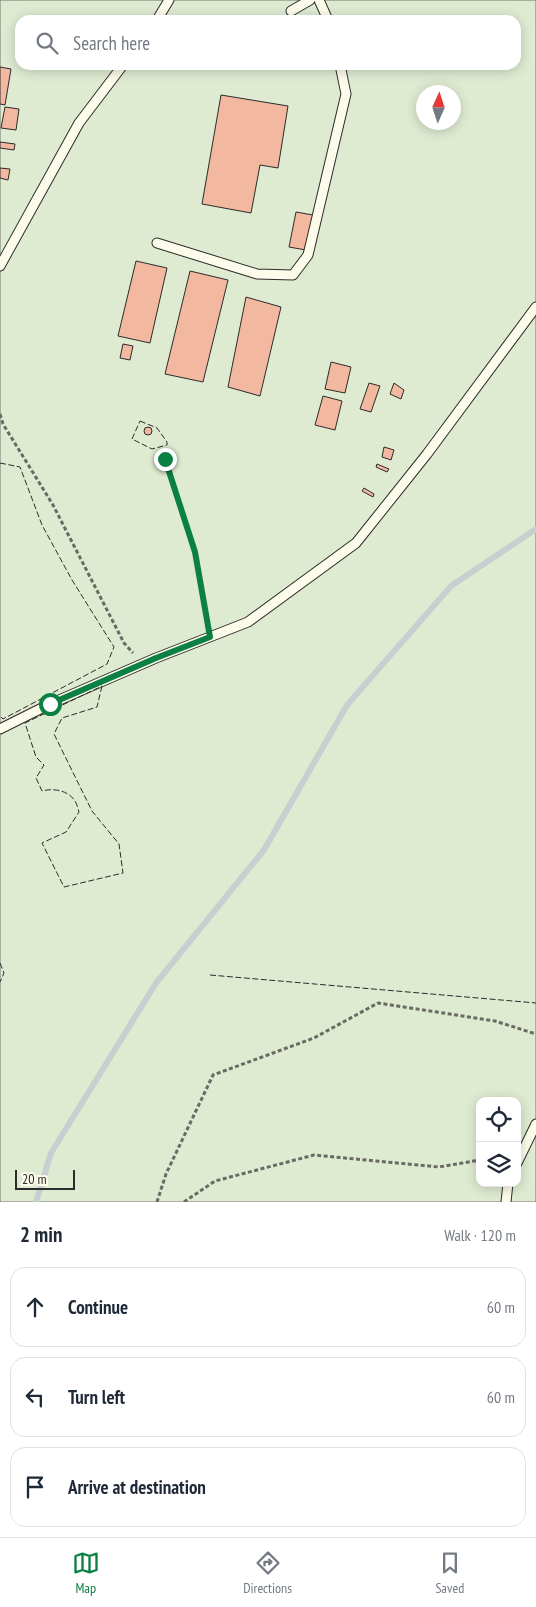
<!DOCTYPE html>
<html lang="en">
<head>
<meta charset="utf-8">
<style>
	body { margin:0; font-family:"PT Sans Narrow",sans-serif; background:#f6f6f7; color:#1f2937 }
	.controls { position:absolute; right:15px; bottom:15px; display:grid; overflow:hidden; border-radius:10px; box-shadow:0 2px 12px #0003 }
	.controls button { width:45px; height:45px; display:grid; place-items:center; padding:0; border:0; border-bottom:1px solid #e0e1e3; background:#fff; color:#1f2937; font:25px sans-serif }
	.compass { position:absolute; left:416px; top:85px; width:45px; height:45px; border-radius:50%; background:#fff; box-shadow:0 2px 12px #0003; rotate:3deg }
	.scale { position:absolute; left:15px; bottom:12px; width:60px; box-sizing:border-box; padding-left:5px; border:2px solid #2b2b2b; border-top:0; font-size:14px; line-height:18px; white-space:nowrap; color:#2b2b2b; -webkit-text-stroke:4px #fdfbea; paint-order:stroke }
	.stop { position:absolute; width:15px; height:15px; margin:-11px; border:4px solid #0b8043; border-radius:50%; background:#fff }
	.stop.end { background:#0b8043; border-color:#fff; box-shadow:0 1px 5px #0008 }
	.list { margin:0; padding:0; list-style:none }
	h2 { display:flex; justify-content:space-between; align-items:center; height:65px; margin:0; padding:0 20px; font-size:21px }
	h2 small { font-size:16px; font-weight:400; color:#747a83 }
	.list li { display:grid; grid-template-columns:32px 1fr auto; gap:15px; align-items:center; box-sizing:border-box; height:80px; margin:0 10px 10px; padding:0 10px; border:1px solid #e0e1e3; border-radius:15px }
	.list b { display:block; font-size:19px; white-space:nowrap }
	.list em { font-size:16px; font-style:normal; color:#747a83 }
	.icon { flex:none; width:28px; height:28px; fill:none; stroke:currentColor; stroke-width:2; stroke-linecap:round; stroke-linejoin:round }
	.map { position:relative; flex:none; width:536px; height:1202px; overflow:hidden }
	.search { position:absolute; background:#fff; box-shadow:0 2px 12px #0003; left:15px; right:15px; top:15px; height:55px; display:flex; align-items:center; gap:12px; box-sizing:border-box; padding:0 18px; border-radius:15px; color:#747a83; font-size:19px }
	.sheet { height:335px; background:#fff }
	nav { display:flex; justify-content:space-around; align-items:center; box-sizing:border-box; height:70px; border-top:1px solid #e0e1e3; background:#fff; font-size:14px; color:#747a83 }
	nav a { display:grid; justify-items:center; gap:2px }
	nav .on { color:#0b8043 }
	.map>svg:first-child { display:block }
	.green { fill:#deebd1; stroke:#74746e; fill-rule:evenodd }
	.lines { fill:none; stroke-linecap:round; stroke-linejoin:round }
	.stream { stroke:#c7d0d0; stroke-width:6 }
	.building { fill:#f2b8a0; stroke:#2b2b2b }
	.lane-casing { stroke:#2b2b2b; stroke-width:11 }
	.path { stroke:#6a6964; stroke-width:3; stroke-dasharray:4 2.5; stroke-linecap:butt }
	.lane { stroke:#fdfbea; stroke-width:9 }
	.fence { stroke:#2b2b2b; stroke-width:1; stroke-dasharray:6 2.5; stroke-linecap:butt }
	.route { stroke:#0b8043; stroke-width:6 }
</style>
</head>
<body>
<div class="map">
<svg width="536" height="1202" viewBox="0 0 536 1202">
	<rect width="100%" height="100%" fill="#fdfbea"/>
	<!-- green -->
	<path class="green" d="M0 0H536V1202H0ZM20 20H516V65H20ZM424 92H454V122H424ZM480 1101H517V1183H480Z"/>
	<g class="lines">
		<!-- stream -->
		<path class="stream" d="M36 1202 51 1153 156 983 264 850 347 705 451 586 536 529"/>
	</g>
	<!-- building -->
	<path class="building" d="M0 67 11 69 5 105 0 104Z
		M221 95 288 106 278 168 260 165 251 213 202 204Z
		M5 107 19 109 16 130 1 128Z
		M0 142 15 144 14 150 0 148Z
		M0 168 10 169 8 180 0 178Z
		M296 212 313 215 306 250 289 247Z
		M136 261 167 268 150 343 118 336Z
		M190 271 228 280 203 382 165 374Z
		M246 297 281 307 260 396 228 387Z
		M123 344 133 346 130 360 120 358Z
		M331 362 351 367 345 393 325 389Z
		M369 383 380 386 371 412 360 409Z
		M394 383 404 390 401 399 390 394Z
		M323 396 342 401 335 430 315 425Z
		M144 431a4 4 0 1 1 8 0a4 4 0 1 1-8 0Z
		M384 447 394 450 391 460 382 457Z
		M377 464 389 469 387 472 376 467Z
		M364 488 374 494 373 497 362 491Z"/>
	<g class="lines">
		<defs>
			<path id="lane" d="M319 0 328 20
				M291 11 310 0
				M157 20 169 0
				M157 243 257 274 293 275 308 255 346 94 340 65
				M0 266 79 123 123 65
				M0 729 50 704 156 658 248 622 356 543 427 454 536 307
				M517 1163 536 1124
				M506 1202 508 1183"/>
		</defs>
		<!-- lane casing -->
		<use href="#lane" class="lane-casing"/>
		<!-- path -->
		<path class="path" d="M0 414 3 424 53 505 124 643 133 653
			M165 459 195 552 208 622
			M157 1202 166 1174 213 1075 314 1038 378 1003 495 1021 536 1034
			M184 1202 215 1181 314 1155 439 1167 480 1160"/>
		<!-- lane -->
		<use href="#lane" class="lane"/>
		<!-- fence -->
		<path class="fence" d="M140 421 157 428 167 442V445L152 449 132 439Z
			M0 463 20 467 42 525 72 580 114 647 107 664 3 719 0 716
			M102 686 97 707 62 718 54 734 92 811 119 844 123 873 64 887 42 843 66 832 79 812C78 809 77 804 75 801 68 790 53 788 42 791L36 778 44 765 36 757 25 723Z
			M0 963 4 973 0 982
			M210 975 536 1003"/>
	</g>
	<g class="lines">
		<!-- route -->
		<path class="route" d="M50 704 156 658 210 637 195 552 165 459"/>
	</g>
</svg>
<div class="controls">
<button><svg class="icon" aria-label="locate" viewBox="0 0 24 24"><circle cx="12" cy="12" r="6"/><path d="M12 2v4M12 18v4M2 12h4M18 12h4"/></svg></button>
<button><svg class="icon" aria-label="layers" viewBox="0 0 24 24"><path d="M12 4l9 5-9 5-9-5zM3 14l9 5 9-5"/></svg></button>
</div>
<svg class="compass" viewBox="-18 -18 36 36"><path d="M0-13l5 13h-10z" fill="#e53935"/><path d="M0 13l5-13h-10z" fill="#747a83"/></svg>
<div class="scale">20 m</div>
<div class="stop" style="left:50px;top:704px"></div>
<div class="stop end" style="left:165px;top:459px"></div>
<div class="search"><svg class="icon" aria-label="search" viewBox="0 0 24 24"><circle cx="10" cy="10" r="6"/><path d="M15 15l6 6"/></svg>Search here</div>
</div>
<section class="sheet">
<h2>2 min<small>Walk · 120 m</small></h2>
<ul class="list">
<li><svg class="icon" aria-label="ahead" viewBox="0 0 24 24"><path d="M12 20V5M6 11l6-6 6 6"/></svg><div><b>Continue</b></div><em>60 m</em></li>
<li><svg class="icon" aria-label="left" viewBox="0 0 24 24"><path d="M17 20v-9H6M10 6l-5 5 5 5"/></svg><div><b>Turn left</b></div><em>60 m</em></li>
<li><svg class="icon" aria-label="arrive" viewBox="0 0 24 24"><path d="M6 21V4h12l-3 4 3 4H6"/></svg><div><b>Arrive at destination</b></div></li>
</ul>
</section>
<nav>
<a class="on"><svg class="icon" aria-label="map" viewBox="0 0 24 24"><path d="M3 6l6-2 6 2 6-2v14l-6 2-6-2-6 2zM9 4v14M15 6v14"/></svg>Map</a>
<a><svg class="icon" aria-label="directions" viewBox="0 0 24 24"><path d="M12 3l9 9-9 9-9-9zM9 14v-3h6M13 9l2 2-2 2"/></svg>Directions</a>
<a><svg class="icon" aria-label="saved" viewBox="0 0 24 24"><path d="M7 4h10v16l-5-4-5 4z"/></svg>Saved</a>
</nav>
</body>
</html>
